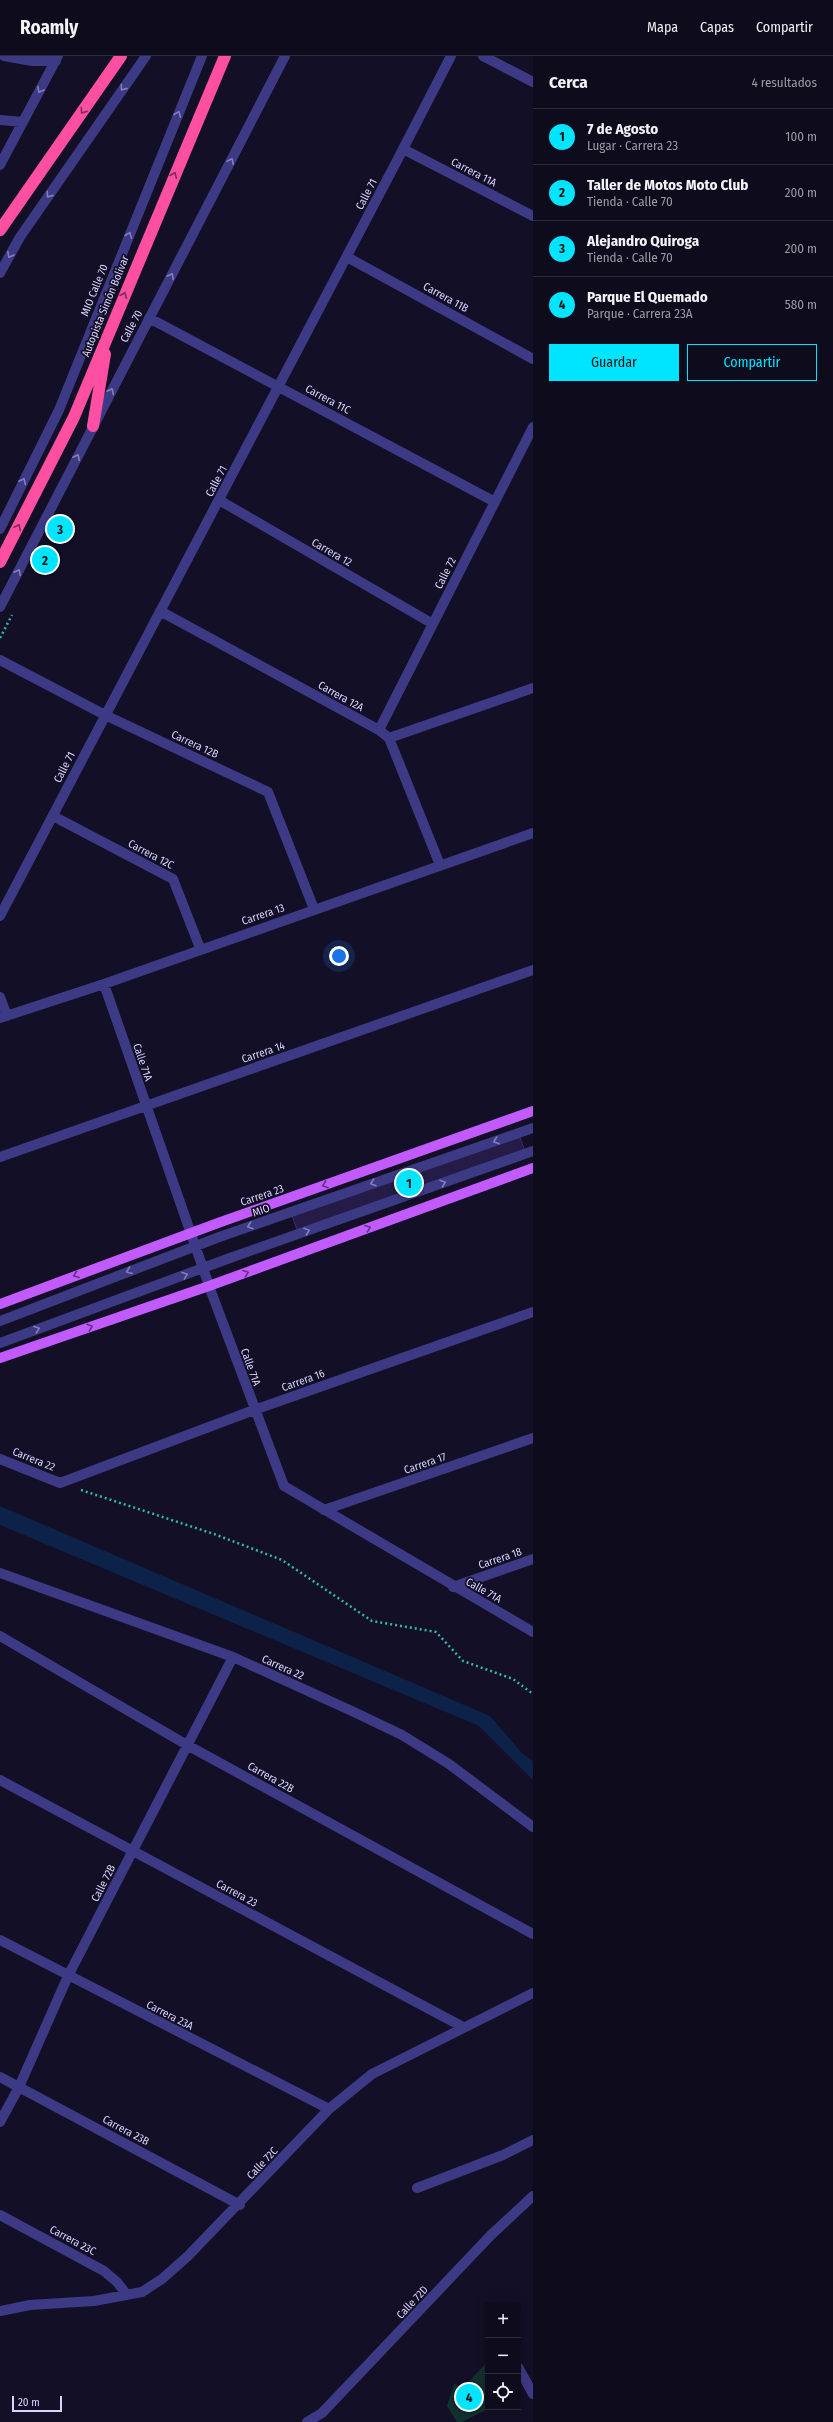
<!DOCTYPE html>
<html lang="es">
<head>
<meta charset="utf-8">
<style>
	body { margin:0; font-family:"Fira Sans Condensed",sans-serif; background:#1c1929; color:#f1f3f6 }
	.controls { position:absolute; right:12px; bottom:12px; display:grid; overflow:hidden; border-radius:0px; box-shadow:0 2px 10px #0003 }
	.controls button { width:36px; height:36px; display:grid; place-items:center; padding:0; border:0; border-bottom:1px solid #2e2b3b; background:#0e0b1c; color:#f1f3f6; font:20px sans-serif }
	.scale { position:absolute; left:12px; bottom:10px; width:50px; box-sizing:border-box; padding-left:4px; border:2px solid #d9d4ff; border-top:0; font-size:11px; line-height:14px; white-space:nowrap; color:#d9d4ff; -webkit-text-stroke:3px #130f26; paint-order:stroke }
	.you { position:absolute; left:339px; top:900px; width:14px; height:14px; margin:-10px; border:3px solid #fff; border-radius:50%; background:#1a73e8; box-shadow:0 0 0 6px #1a73e833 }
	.badge { display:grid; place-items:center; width:26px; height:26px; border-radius:50%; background:#00e5ff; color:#111; font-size:13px; font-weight:700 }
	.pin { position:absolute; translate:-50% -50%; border:2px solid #fff; box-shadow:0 1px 4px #0006 }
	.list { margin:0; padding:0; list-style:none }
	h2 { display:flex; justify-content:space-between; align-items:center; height:52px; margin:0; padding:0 16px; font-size:17px }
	h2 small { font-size:13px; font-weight:400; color:#9b9ba3 }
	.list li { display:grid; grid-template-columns:26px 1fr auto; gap:12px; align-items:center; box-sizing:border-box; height:56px; padding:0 16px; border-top:1px solid #2e2b3b }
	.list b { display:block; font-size:15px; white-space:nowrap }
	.list p { margin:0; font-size:13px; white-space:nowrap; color:#9b9ba3 }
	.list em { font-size:13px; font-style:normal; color:#9b9ba3 }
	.actions { display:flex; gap:8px; padding:12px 16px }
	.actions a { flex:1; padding:9px 0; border:1px solid #00e5ff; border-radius:0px; text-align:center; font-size:14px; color:#00e5ff }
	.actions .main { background:#00e5ff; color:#111 }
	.icon { flex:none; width:22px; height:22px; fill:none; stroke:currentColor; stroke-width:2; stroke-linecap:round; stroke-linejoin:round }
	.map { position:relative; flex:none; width:533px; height:2366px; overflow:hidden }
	header { display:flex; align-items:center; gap:24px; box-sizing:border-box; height:56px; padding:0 20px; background:#0e0b1c; border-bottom:1px solid #2e2b3b }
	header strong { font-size:19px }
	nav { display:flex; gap:22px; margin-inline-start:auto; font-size:14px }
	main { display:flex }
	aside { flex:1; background:#0e0b1c }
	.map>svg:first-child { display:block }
	.green { fill:#12302f }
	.water { fill:#0c2248 }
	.building { fill:#241b47; stroke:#3b2d73 }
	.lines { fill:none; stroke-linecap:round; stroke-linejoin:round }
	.path { stroke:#2fb8b0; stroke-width:2.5; stroke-dasharray:2 3; stroke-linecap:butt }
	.minor { stroke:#3d3a85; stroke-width:10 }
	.major { stroke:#c25bff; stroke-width:10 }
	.highway { stroke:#ff4fa3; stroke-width:12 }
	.oneway { stroke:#837fbc }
	.oneway2 { stroke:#7d2c5e }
	.oneway3 { stroke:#623188 }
	.labels { text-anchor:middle; stroke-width:3.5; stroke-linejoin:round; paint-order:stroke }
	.street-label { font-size:11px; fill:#d9d4ff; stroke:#130f26 }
</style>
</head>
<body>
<header>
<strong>Roamly</strong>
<nav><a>Mapa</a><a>Capas</a><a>Compartir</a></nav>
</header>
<main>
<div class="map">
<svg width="533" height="2366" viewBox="0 0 533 2366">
	<rect width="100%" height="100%" fill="#130f26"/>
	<!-- green -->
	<path class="green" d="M488 2305V2351H492L462 2366H457L447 2350 454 2328 463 2332Z"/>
	<!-- water -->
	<path class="water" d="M0 1450 490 1660 522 1697 533 1705V1724L479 1670 0 1469Z"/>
	<!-- building -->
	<path class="building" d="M519 1079 525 1095 298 1176 292 1160Z"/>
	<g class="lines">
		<!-- path -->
		<path class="path" d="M0 582 12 559
			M81 1434 214 1478 282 1504 372 1565 436 1576 463 1605 513 1623 533 1638"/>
		<!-- minor -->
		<path class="minor" d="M4 0 32 5H56
			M483 0 533 26
			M0 64 23 66
			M403 93 533 160
			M0 109 58 0
			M347 201 533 303
			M0 217 20 181 146 0
			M149 262 495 446
			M219 444 433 568
			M0 473 59 354 202 0
			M0 551 285 0
			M160 555 379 674 389 682 440 809
			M0 604 105 659 268 736 314 853
			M379 674 533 371
			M389 682 533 632
			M53 760 173 823 200 892
			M0 860C151 574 303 288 451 0
			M104 928 212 1238 284 1430 533 1576
			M0 941 7 960
			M0 962 104 928 533 777
			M0 1101 533 914
			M0 1265 222 1180 533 1072
			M0 1287 230 1202 533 1095
			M0 1403 60 1427 254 1354 533 1256
			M324 1454 533 1382
			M0 1517 233 1601 354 1656 402 1679 449 1708 533 1771
			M453 1531 533 1503
			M0 1580 187 1689 533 1878
			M0 1724 463 1971
			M0 1884 329 2053
			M0 2021 240 2149
			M0 2066 19 2031 68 1920 233 1601
			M417 2132 503 2099 533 2084
			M0 2159 104 2215 117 2226 127 2239
			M0 2255 30 2249 94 2245 142 2236 162 2223 188 2200 329 2053 372 2018 533 1937
			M518 2311 533 2338
			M307 2366 322 2357 491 2179 533 2140"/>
		<!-- major -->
		<path class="major" d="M0 1248 218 1167 533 1055
			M0 1302 209 1230 533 1112"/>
		<!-- highway -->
		<path class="highway" d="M0 174 121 0
			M93 370 105 298
			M0 506 74 361 225 0"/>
	</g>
	<!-- one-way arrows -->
	<defs><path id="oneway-chevron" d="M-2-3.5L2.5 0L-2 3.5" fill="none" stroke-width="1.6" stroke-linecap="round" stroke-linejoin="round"/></defs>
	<g class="oneway">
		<use href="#oneway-chevron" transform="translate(123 32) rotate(125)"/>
		<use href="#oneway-chevron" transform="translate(40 34) rotate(119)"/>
		<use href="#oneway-chevron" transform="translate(178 58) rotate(-68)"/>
		<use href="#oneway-chevron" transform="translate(231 105) rotate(-63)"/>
		<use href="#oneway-chevron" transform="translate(49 139) rotate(125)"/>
		<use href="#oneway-chevron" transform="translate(129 179) rotate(-68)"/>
		<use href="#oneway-chevron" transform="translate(10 199) rotate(119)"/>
		<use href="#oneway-chevron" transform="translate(171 220) rotate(-63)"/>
		<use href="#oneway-chevron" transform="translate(111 335) rotate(-63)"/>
		<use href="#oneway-chevron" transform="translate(77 401) rotate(-63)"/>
		<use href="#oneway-chevron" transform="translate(23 425) rotate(-64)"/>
		<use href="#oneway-chevron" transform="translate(18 516) rotate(-63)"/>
		<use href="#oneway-chevron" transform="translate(496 1085) rotate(161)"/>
		<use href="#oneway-chevron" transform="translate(373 1127) rotate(161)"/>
		<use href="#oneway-chevron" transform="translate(443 1127) rotate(-19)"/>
		<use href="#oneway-chevron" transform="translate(250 1170) rotate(161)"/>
		<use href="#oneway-chevron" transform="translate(307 1175) rotate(-19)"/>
		<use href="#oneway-chevron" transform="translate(129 1215) rotate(159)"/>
		<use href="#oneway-chevron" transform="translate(185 1219) rotate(-20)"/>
		<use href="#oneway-chevron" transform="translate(37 1273) rotate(-20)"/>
	</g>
	<g class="oneway2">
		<use href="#oneway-chevron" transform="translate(83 55) rotate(125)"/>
		<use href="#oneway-chevron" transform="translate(174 119) rotate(-67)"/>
		<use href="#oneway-chevron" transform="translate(124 239) rotate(-67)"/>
		<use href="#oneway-chevron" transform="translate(18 471) rotate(-63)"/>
	</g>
	<g class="oneway3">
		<use href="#oneway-chevron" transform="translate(325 1129) rotate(161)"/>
		<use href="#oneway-chevron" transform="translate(368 1172) rotate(-20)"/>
		<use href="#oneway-chevron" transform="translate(246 1217) rotate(-20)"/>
		<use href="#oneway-chevron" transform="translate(76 1219) rotate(160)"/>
		<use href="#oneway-chevron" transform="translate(90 1271) rotate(-19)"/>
	</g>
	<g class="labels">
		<!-- street labels -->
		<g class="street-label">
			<text transform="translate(474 116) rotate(27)" y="4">Carrera 11A</text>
			<text transform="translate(366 138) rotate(-63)" y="4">Calle 71</text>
			<text transform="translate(94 234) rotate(-68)" y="4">MIO Calle 70</text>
			<text transform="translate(446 241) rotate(29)" y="4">Carrera 11B</text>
			<text transform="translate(105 250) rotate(-68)" y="4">Autopista Simón Bolívar</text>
			<text transform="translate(131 270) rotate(-62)" y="4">Calle 70</text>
			<text transform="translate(328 343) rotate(28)" y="4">Carrera 11C</text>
			<text transform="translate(216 425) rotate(-62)" y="4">Calle 71</text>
			<text transform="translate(332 496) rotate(30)" y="4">Carrera 12</text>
			<text transform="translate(445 517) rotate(-63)" y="4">Calle 72</text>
			<text transform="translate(341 640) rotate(29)" y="4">Carrera 12A</text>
			<text transform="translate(195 688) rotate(25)" y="4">Carrera 12B</text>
			<text transform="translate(64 711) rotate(-63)" y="4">Calle 71</text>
			<text transform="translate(151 798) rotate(28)" y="4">Carrera 12C</text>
			<text transform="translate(263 858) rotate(-19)" y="4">Carrera 13</text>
			<text transform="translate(263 996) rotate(-19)" y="4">Carrera 14</text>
			<text transform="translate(143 1006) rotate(71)" y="4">Calle 71A</text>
			<text transform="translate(262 1139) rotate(-19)" y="4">Carrera 23</text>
			<text transform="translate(261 1154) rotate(-19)" y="4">MIO</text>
			<text transform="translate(251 1311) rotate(70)" y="4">Calle 71A</text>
			<text transform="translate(303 1324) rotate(-20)" y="4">Carrera 16</text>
			<text transform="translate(34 1403) rotate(22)" y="4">Carrera 22</text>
			<text transform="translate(425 1407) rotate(-19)" y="4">Carrera 17</text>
			<text transform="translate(500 1502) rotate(-19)" y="4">Carrera 18</text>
			<text transform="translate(484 1534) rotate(29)" y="4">Calle 71A</text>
			<text transform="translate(283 1611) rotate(24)" y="4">Carrera 22</text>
			<text transform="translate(271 1721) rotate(29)" y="4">Carrera 22B</text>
			<text transform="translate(103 1827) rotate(-63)" y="4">Calle 72B</text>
			<text transform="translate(237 1837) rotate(28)" y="4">Carrera 23</text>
			<text transform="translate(170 1959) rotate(27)" y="4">Carrera 23A</text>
			<text transform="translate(126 2074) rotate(28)" y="4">Carrera 23B</text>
			<text transform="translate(262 2107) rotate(-47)" y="4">Calle 72C</text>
			<text transform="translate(73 2184) rotate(28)" y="4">Carrera 23C</text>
			<text transform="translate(412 2246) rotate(-47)" y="4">Calle 72D</text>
		</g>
	</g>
</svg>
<div class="controls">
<button>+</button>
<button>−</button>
<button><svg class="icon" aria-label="locate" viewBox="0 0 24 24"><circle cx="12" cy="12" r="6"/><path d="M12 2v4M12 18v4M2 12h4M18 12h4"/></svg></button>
</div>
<div class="scale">20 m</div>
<div class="you"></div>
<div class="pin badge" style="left:409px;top:1127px">1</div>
<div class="pin badge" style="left:45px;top:504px">2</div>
<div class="pin badge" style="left:60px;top:473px">3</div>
<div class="pin badge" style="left:469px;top:2341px">4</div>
</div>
<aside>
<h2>Cerca<small>4 resultados</small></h2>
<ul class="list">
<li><span class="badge">1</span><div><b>7 de Agosto</b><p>Lugar · Carrera 23</p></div><em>100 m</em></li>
<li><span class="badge">2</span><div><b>Taller de Motos Moto Club</b><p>Tienda · Calle 70</p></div><em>200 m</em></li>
<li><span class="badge">3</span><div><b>Alejandro Quiroga</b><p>Tienda · Calle 70</p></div><em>200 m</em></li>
<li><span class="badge">4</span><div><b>Parque El Quemado</b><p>Parque · Carrera 23A</p></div><em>580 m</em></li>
</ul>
<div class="actions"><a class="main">Guardar</a><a>Compartir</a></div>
</aside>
</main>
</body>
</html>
